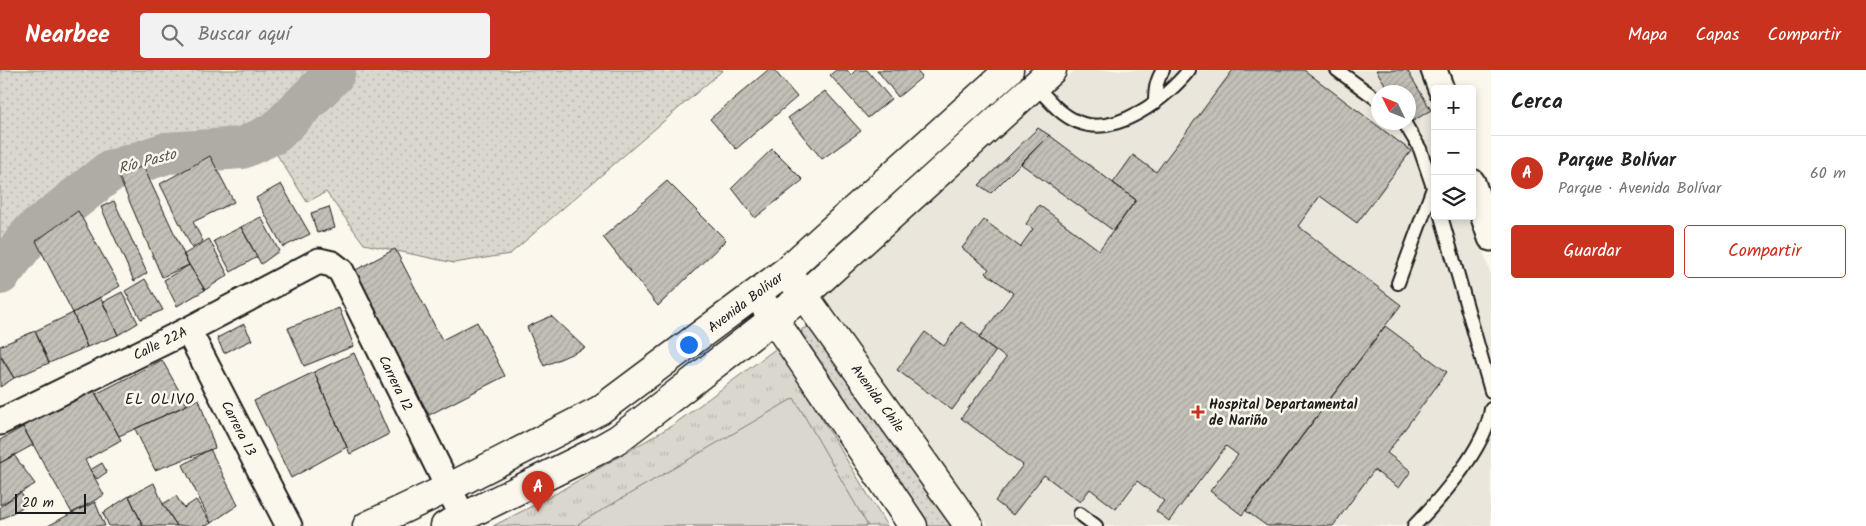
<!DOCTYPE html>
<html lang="es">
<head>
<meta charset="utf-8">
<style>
	body { margin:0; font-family:Kalam,sans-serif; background:#f2f2f2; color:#202124 }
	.controls { position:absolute; right:15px; top:15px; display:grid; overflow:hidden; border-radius:5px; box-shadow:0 2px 8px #0003 }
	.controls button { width:45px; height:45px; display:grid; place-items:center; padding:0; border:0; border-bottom:1px solid #e0e0e0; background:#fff; color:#202124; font:25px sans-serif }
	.compass { position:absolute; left:1371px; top:15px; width:45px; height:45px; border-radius:50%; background:#fff; box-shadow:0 2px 8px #0003; rotate:313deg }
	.scale { position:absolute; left:15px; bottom:12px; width:71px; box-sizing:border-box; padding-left:5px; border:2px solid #1c1c1c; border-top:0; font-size:14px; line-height:18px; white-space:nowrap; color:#1c1c1c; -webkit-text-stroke:4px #fbf7ec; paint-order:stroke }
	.you { position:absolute; left:688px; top:274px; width:18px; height:18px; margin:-12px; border:4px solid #fff; border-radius:50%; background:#1a73e8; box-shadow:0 0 0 8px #1a73e833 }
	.badge { display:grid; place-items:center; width:32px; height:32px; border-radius:50%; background:#c8321e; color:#fff; font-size:16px; font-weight:700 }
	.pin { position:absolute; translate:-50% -41px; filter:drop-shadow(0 1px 2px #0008) }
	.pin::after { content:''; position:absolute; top:26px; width:18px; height:15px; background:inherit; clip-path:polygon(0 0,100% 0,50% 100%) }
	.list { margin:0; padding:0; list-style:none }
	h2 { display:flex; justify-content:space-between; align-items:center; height:65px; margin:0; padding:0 20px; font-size:21px }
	h2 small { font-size:16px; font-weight:400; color:#757577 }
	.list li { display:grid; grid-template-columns:32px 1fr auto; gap:15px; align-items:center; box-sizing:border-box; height:75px; padding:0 20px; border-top:1px solid #e0e0e0 }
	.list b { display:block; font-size:19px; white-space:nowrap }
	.list p { margin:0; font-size:16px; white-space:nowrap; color:#757577 }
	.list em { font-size:16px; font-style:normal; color:#757577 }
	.actions { display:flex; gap:10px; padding:15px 20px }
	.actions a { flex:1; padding:11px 0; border:1px solid #c8321e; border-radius:5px; text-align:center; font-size:18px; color:#c8321e }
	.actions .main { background:#c8321e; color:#fff }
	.icon { flex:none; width:28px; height:28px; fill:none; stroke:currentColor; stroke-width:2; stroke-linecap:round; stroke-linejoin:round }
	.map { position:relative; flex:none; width:1491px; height:456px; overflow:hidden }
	header { display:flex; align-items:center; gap:30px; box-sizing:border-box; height:70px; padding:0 25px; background:#c8321e; color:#fff }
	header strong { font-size:24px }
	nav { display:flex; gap:28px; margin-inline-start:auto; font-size:18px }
	.search { width:350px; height:45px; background:#f2f2f2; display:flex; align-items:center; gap:12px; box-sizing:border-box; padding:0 18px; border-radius:5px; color:#757577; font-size:19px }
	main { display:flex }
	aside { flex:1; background:#fff }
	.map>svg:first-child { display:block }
	.built { fill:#eae6dc; fill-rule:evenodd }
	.grass { fill:url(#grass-dots); stroke:#7b7a75 }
	.park { fill:url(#park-tufts); stroke:#7b7a75 }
	.pitch { fill:#dad7ce; stroke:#7b7a75 }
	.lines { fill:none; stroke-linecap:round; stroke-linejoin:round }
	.river { stroke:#afaca5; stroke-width:42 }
	.building { fill:url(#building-hatch); stroke:#1c1c1c }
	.service-casing { stroke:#1c1c1c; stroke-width:16 }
	.minor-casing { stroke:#1c1c1c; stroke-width:29 }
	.secondary-casing { stroke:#1c1c1c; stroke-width:31 }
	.service { stroke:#fbf7ec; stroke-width:12 }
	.minor { stroke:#fbf7ec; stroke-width:25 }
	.secondary { stroke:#fbf7ec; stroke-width:28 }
	.poi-dot { fill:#c8321e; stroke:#fbf7ec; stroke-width:2 }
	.labels { text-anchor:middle; stroke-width:5; stroke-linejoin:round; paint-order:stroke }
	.street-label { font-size:14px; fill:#1c1c1c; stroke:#fbf7ec }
	.poi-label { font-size:14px; font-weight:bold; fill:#1c1c1c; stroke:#fbf7ec; text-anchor:start }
	.water-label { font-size:15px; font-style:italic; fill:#575653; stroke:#fbf7ec }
	.neighbourhood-label { font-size:15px; letter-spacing:1px; fill:#1c1c1c; stroke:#fbf7ec }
</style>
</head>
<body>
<header>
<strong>Nearbee</strong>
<div class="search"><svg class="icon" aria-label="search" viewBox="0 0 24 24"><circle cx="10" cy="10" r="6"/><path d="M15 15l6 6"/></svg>Buscar aquí</div>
<nav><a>Mapa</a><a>Capas</a><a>Compartir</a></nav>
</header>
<main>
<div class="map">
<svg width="1491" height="456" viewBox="0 0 1491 456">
	<defs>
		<pattern id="grass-dots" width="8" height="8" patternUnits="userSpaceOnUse" patternTransform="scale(1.25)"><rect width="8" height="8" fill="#dad7ce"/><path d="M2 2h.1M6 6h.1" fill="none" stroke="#bab8b0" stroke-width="1.8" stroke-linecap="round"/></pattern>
		<pattern id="park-tufts" width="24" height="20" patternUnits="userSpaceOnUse" patternTransform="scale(1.25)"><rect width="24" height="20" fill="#dad7ce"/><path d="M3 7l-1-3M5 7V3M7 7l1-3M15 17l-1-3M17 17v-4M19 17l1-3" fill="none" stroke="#bab8b0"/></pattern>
		<pattern id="building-hatch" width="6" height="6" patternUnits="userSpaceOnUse" patternTransform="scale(1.25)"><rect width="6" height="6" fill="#c3c0b8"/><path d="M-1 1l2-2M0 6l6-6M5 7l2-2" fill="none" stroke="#a7a49e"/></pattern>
	</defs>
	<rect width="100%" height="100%" fill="#fbf7ec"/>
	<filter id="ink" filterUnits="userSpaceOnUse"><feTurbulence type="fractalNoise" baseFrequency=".02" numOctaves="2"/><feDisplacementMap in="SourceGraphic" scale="10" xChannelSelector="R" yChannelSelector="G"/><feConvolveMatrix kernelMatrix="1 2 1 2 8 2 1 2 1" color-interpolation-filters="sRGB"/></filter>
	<g filter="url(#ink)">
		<!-- built -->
		<path class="built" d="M1075 0H1429L1435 19V146H1472V143L1491 206V456H989L822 228ZM1378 22H1408V52H1378Z"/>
		<!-- grass -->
		<path class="grass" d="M0 0H329L328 3 272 59 243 71 165 73 108 93 35 147 0 191Z
			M340 0H723L510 184 454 193 364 174 326 122 307 132 274 80 310 39Z
			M807 257 812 260 957 456H926L801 265 802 259Z"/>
		<!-- park -->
		<path class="park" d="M778 277 887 456H493L548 428 673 355Z"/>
		<!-- pitch -->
		<path class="pitch" d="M794 328 868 456H580L578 454Z"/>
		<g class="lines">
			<!-- river -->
			<path class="river" d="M0 204 32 163 109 102 167 83 242 78 275 63 333 5 335 0"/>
		</g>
		<!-- building -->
		<path class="building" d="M768 0H774L797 27 736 79 710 49Z
			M836 0H847L851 5 856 0H867L891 29 868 48 830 5Z
			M877 0H916L922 7 898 27Z
			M1233 0H1304L1411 81 1357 153 1320 126 1298 156 1401 235 1242 445 1210 421 1238 385 1226 376 1169 451 1156 441 1164 431 1137 411 1116 439 1090 419 1080 432 1044 405 1013 445 995 431 1023 395 961 348 1006 288 979 268 1013 223 986 203 989 199 962 178 984 150 1020 177 1033 159 1026 154 1039 135 1099 180 1136 130 1113 113 1133 85 1156 102Z
			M1376 0H1407L1431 40 1408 54V22H1390Z
			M825 21 861 61 822 89 788 48Z
			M1038 58 1049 65 991 123 979 115Z
			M1049 65 1136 130 1114 161 1021 94Z
			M772 79 803 110 755 148 732 118Z
			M210 86 234 132 193 152 203 171 192 178 160 114Z
			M143 96 189 195 162 207 119 107Z
			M667 111 726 170 658 236 603 167Z
			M281 114 310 164 283 177 256 128Z
			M114 131 147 203 134 211 101 137Z
			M329 137 335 158 317 163 311 143Z
			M78 141 120 216 73 243 36 171Z
			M261 147 279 181 261 194 241 157Z
			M241 157 257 187 231 202 214 171Z
			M209 169 228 205 205 220 183 185Z
			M395 179 442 270 477 252 505 306 429 345 354 201Z
			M189 195 205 220 177 236 164 210Z
			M145 209 163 240 141 249 125 221Z
			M122 222 138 253 118 265 103 232Z
			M100 227 118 265 87 277 73 243Z
			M339 238 354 276 304 296 288 258Z
			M73 243 87 277 49 293 35 261Z
			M551 246 585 278 544 296 527 257Z
			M961 252 980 266 979 268 996 281 952 340 897 300 925 262 944 276Z
			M244 254 252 270 224 283 217 268Z
			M1385 256 1447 302 1387 383 1411 401 1399 418 1374 400 1333 456H1267L1246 441Z
			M35 261 49 293 14 308 0 284V276Z
			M354 283 389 364 350 384 314 302Z
			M0 286 14 308 0 317Z
			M162 290 187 335 119 366 96 324Z
			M314 302 347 377 291 408 254 331Z
			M92 317 121 370 85 390 104 425 72 443 23 357Z
			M199 329 215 378 155 400 135 359Z
			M23 357 33 375 0 393V370Z
			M210 379 238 435 211 453 183 395Z
			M14 385 35 414 0 435V393Z
			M102 393 107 402 97 409 90 400Z
			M154 413 163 434 177 456H143L129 426Z
			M20 422 28 434 0 450V437Z
			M129 426 143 456H109L103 443Z
			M176 426 184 438 196 430 211 453 206 456H177L163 434Z
			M95 432 105 456H48L72 443Z"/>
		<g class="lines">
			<defs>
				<path id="service" d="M1337 0 1378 30
					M1035 15C1048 29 1060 45 1078 52 1115 68 1167 28 1189 0
					M1155 33C1155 20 1156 11 1163 0
					M1404 52 1420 79 1435 123
					M1441 146 1491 321
					M1398 213 1433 118
					M1080 444 1096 456
					M1414 456C1440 429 1486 377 1491 339"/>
				<path id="minor" d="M1434 0 1441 19
					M1472 112 1491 168
					M188 260 289 456
					M0 352 188 260 319 191 332 194 341 201 463 447"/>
				<path id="secondary" d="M792 209 969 456
					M763 233 913 456
					M367 456 448 418 600 340 786 201 1009 0
					M445 456 595 382 618 369 639 353 804 225 1052 0"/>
			</defs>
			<!-- service casing -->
			<use href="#service" class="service-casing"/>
			<!-- minor casing -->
			<use href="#minor" class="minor-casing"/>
			<!-- secondary casing -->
			<use href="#secondary" class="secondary-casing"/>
			<!-- service -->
			<use href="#service" class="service"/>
			<!-- minor -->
			<use href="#minor" class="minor"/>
			<!-- secondary -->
			<use href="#secondary" class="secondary"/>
		</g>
	</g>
	<!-- markers -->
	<path class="poi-dot" d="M1195.5 334.5h5v5h5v5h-5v5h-5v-5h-5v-5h5z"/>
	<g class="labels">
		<!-- street labels -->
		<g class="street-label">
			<text transform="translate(745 232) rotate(-37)" y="5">Avenida Bolívar</text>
			<text transform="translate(160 273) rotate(-26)" y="5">Calle 22A</text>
			<text transform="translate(396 313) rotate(64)" y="5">Carrera 12</text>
			<text transform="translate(878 328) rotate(54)" y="5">Avenida Chile</text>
			<text transform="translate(239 358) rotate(63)" y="5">Carrera 13</text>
		</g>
		<!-- poi labels -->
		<g class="poi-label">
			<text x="1209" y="339">Hospital Departamental<tspan x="1209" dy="16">de Nariño</tspan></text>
		</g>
		<!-- water labels -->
		<g class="water-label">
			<text transform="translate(147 91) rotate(-15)" y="5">Río Pasto</text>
		</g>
		<!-- neighbourhood labels -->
		<g class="neighbourhood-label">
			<text x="160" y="334">EL OLIVO</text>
		</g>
	</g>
</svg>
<div class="controls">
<button>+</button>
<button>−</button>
<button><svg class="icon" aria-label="layers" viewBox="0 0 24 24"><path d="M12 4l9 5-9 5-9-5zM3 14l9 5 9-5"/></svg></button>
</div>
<svg class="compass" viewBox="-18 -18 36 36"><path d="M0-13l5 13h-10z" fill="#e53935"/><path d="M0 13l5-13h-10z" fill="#757577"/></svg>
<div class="scale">20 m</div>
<div class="you"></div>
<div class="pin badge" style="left:538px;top:442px">A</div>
</div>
<aside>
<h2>Cerca<small></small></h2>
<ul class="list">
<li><span class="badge">A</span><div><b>Parque Bolívar</b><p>Parque · Avenida Bolívar</p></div><em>60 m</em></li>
</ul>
<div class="actions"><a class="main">Guardar</a><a>Compartir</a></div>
</aside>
</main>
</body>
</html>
